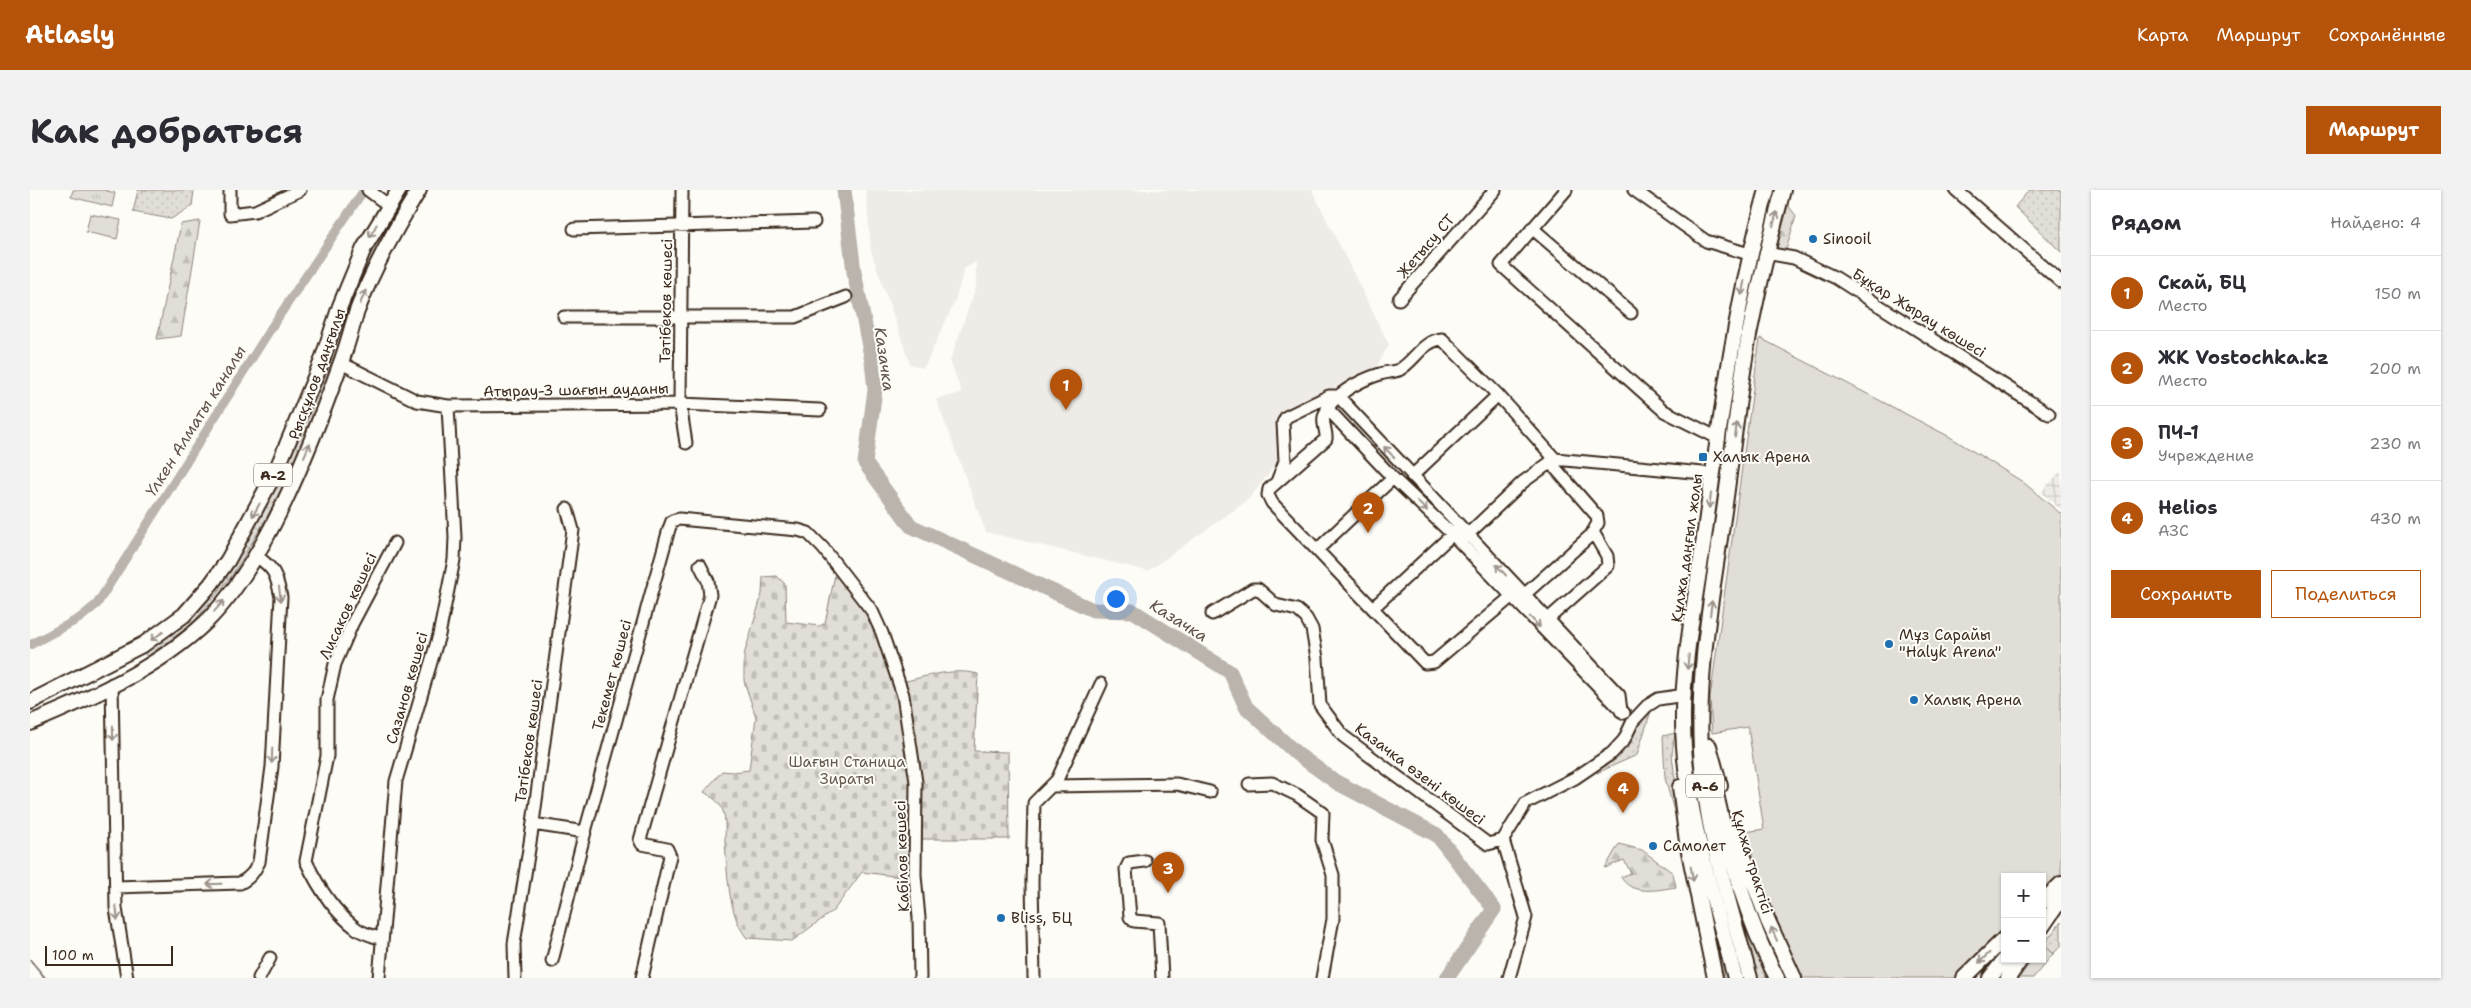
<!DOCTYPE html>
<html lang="ru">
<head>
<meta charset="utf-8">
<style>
	body { margin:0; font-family:"Shantell Sans",sans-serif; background:#f2f2f3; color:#2b2b33 }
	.controls { position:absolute; right:15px; bottom:15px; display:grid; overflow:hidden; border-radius:0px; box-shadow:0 1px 4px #0004 }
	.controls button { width:45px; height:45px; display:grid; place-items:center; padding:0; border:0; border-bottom:1px solid #e1e1e2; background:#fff; color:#2b2b33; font:25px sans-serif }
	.scale { position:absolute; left:15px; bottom:12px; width:128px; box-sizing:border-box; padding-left:5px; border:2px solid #3b2a1e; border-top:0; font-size:14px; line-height:18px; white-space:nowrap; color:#3b2a1e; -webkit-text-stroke:4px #fdfcf7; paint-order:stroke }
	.you { position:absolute; left:1085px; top:408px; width:18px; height:18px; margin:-12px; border:4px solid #fff; border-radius:50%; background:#1a73e8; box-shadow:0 0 0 8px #1a73e833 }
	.badge { display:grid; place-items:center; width:32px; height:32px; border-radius:50%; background:#b45309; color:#fff; font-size:16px; font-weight:700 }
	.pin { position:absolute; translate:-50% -41px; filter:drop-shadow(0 1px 2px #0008) }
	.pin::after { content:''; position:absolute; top:26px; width:18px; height:15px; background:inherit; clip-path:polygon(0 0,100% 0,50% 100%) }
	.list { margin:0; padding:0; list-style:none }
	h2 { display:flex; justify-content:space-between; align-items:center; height:65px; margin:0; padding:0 20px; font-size:21px }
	h2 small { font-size:16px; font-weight:400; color:#7c7c81 }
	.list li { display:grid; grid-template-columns:32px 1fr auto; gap:15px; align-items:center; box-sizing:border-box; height:75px; padding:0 20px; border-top:1px solid #e1e1e2 }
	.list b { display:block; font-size:19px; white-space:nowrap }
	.list p { margin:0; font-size:16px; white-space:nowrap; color:#7c7c81 }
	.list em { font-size:16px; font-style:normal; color:#7c7c81 }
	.actions { display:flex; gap:10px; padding:15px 20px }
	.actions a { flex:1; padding:11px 0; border:1px solid #b45309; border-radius:0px; text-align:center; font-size:18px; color:#b45309 }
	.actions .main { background:#b45309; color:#fff }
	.map { position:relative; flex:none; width:2031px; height:788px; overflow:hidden; border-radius:0px }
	header { display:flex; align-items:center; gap:30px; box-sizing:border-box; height:70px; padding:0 25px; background:#b45309; color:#fff }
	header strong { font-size:24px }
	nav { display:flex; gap:28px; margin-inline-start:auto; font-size:18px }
	.intro { display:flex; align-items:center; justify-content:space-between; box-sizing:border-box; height:120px; padding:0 30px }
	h1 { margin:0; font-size:35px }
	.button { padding:12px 22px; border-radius:0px; background:#b45309; color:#fff; font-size:18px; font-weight:700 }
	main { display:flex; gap:30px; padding:0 30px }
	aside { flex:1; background:#fff; border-radius:0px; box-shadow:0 1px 4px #0004 }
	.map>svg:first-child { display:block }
	.built { fill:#efece7 }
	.industrial { fill:url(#industrial-grid) }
	.grass { fill:url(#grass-dots); stroke:#8e847a }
	.forest { fill:url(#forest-firs); stroke:#8e847a }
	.cemetery { fill:url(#cemetery-stones); stroke:#8e847a }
	.park { fill:url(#park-tufts); stroke:#8e847a }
	.pitch { fill:#e1ded7; stroke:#8e847a }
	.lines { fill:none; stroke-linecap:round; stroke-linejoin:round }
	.stream { stroke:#887d74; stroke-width:2.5 }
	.canal { stroke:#bbb4ad; stroke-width:9 }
	.river { stroke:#bbb4ad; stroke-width:15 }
	.minor-casing { stroke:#3b2a1e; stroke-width:15 }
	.major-casing { stroke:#3b2a1e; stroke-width:18 }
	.minor { stroke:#fdfcf7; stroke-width:11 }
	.major { stroke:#fdfcf7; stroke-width:14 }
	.oneway { stroke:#9c938a }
	.poi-dot { fill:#1f6fb2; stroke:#fdfcf7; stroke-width:2 }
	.labels { text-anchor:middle; stroke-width:4; stroke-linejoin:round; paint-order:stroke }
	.shield { fill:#fdfcf7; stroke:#75695f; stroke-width:1 }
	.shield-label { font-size:14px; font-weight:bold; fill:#3b2a1e }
	.poi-label { font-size:15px; fill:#3b2a1e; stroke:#fdfcf7; text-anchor:start }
	.street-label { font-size:15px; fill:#3b2a1e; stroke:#fdfcf7 }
	.park-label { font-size:15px; fill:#64574c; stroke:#fdfcf7 }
	.water-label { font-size:16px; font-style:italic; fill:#615349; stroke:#fdfcf7 }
</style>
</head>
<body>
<header>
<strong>Atlasly</strong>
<nav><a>Карта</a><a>Маршрут</a><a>Сохранённые</a></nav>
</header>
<div class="intro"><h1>Как добраться</h1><a class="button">Маршрут</a></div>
<main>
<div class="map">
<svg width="2031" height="788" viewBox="0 0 2031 788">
	<defs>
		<pattern id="industrial-grid" width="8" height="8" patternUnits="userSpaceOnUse" patternTransform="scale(1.25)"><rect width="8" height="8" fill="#efece7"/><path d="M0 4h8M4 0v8" fill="none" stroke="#cecbc6"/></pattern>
		<pattern id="grass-dots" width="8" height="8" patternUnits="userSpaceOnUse" patternTransform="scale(1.25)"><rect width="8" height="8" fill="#e1ded7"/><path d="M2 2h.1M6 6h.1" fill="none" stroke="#c2bfb8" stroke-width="1.8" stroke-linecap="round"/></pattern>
		<pattern id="forest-firs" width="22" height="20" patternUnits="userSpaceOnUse" patternTransform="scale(1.25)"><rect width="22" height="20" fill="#e1ded7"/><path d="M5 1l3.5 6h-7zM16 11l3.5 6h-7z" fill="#c2bfb8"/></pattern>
		<pattern id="cemetery-stones" width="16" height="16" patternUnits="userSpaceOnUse" patternTransform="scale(1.25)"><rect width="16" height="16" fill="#e1ded7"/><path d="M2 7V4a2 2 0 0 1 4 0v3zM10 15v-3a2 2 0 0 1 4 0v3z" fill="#c2bfb8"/></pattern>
		<pattern id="park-tufts" width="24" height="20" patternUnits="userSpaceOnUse" patternTransform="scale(1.25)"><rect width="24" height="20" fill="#e1ded7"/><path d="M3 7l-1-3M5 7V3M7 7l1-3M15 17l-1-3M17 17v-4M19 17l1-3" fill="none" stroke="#c2bfb8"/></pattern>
	</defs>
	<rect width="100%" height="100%" fill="#fdfcf7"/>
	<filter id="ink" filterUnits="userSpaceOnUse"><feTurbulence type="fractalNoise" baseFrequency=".02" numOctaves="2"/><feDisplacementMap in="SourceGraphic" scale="10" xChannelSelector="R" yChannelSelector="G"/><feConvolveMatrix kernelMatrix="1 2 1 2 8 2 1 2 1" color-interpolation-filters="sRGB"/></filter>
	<g filter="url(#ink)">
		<!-- built -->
		<path class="built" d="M836 0H1282L1359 155 1347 176 1262 219 1250 264 1241 281 1218 310 1118 381 956 342 906 209 932 203 920 171 946 97V72L934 79 925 111 896 174 892 178 880 174 841 61Z"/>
		<!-- industrial -->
		<path class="industrial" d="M2031 281V320L2011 302Z"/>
		<!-- grass -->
		<path class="grass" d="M108 0H164L162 16 141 29 103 22Z
			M373 0H380L342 66 271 259 236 329 203 384 163 433 117 467 113 461 195 382 335 64Z
			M1999 0H2031V62L1985 17Z
			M1621 521 1607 565 1567 583 1566 580C1596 560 1598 558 1613 524Z
			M1645 543 1642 564 1649 625H1645L1635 588 1633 546Z
			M1667 662 1698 788H1689Z
			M1706 710H1711L1736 788H1728Z
			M2031 732V756L2023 764 2013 755Z"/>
		<!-- forest -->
		<path class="forest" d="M1758 15 1766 26 1756 60 1747 58Z
			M170 31 151 146 127 149 151 34Z
			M1589 654 1612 660 1643 683 1646 697C1628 700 1601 706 1591 687L1601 683 1594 670 1575 678Z
			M2013 755 2023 764 2003 788H1989L2003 769H2012Z"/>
		<!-- cemetery -->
		<path class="cemetery" d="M806 380 842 430 864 494C891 488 920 477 948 484L944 561 978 562 979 649H888L883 652 879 688 832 682 803 721 762 751 717 748C698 726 697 680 695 651 695 642 696 629 693 621 690 612 682 607 674 602L692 581 703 582 719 580 726 527 714 491V465L732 404 733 387 747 386 755 394 756 432 790 436 795 433Z"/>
		<!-- park -->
		<path class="park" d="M43 0H74L85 3 82 17 41 7Z"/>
		<!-- pitch -->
		<path class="pitch" d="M60 24 91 30 87 49 56 42Z
			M1730 148 1920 247 1993 292 2031 324V686L2012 705V687H1975V740L1923 788H1769L1709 643 1734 639 1718 537 1682 543 1680 508Z"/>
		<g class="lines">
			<!-- stream -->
			<path class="stream" d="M0 770 15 788"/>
			<!-- canal -->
			<path class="canal" d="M0 455 50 428 67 414 243 135 334 0"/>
			<!-- river -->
			<path class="river" d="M814 0 824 82 842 171 845 200 835 273 881 336 1063 420 1103 421 1200 482 1216 517 1267 564 1306 592 1407 645 1464 719 1417 788"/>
			<defs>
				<path id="minor" d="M200 0V24L225 21 270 0
					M338 0 358 15
					M652 0 650 214 656 253
					M1536 0 1471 75 1634 221 1688 248
					M1604 0 1676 51 1719 64
					M1926 0 2031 92
					M1502 38 1601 123
					M544 39 784 32
					M1736 63 1764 68 1806 88 2019 224
					M1369 109 1465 0
					M534 127H765L816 107
					M311 173 387 211 418 216 650 214 790 220
					M1297 218 1363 288 1422 344 1594 523
					M1382 286 1468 205
					M1248 289 1255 271 1253 233 1256 227 1299 206H1308L1589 505 1591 521
					M1433 349 1493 292 1525 269
					M1287 360 1363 288
					M1494 405 1561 345 1568 333 1567 326 1520 272
					M1481 407 1404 472 1395 473 1242 313 1238 305 1239 299 1296 249C1297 242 1292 233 1294 227 1300 205 1331 190 1350 184 1356 182 1364 182 1369 180 1385 171 1392 151 1412 149L1468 205 1525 269 1683 284
					M1344 417 1427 340
					M1182 424 1223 399H1228L1246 415 1267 420 1276 428 1282 439 1287 468 1290 515 1313 546 1458 654 1473 650 1496 613 1545 588 1582 563 1594 550 1603 531 1617 516 1628 509 1655 505
					M1517 430 1578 376 1577 366 1563 342
					M82 494 86 718 97 788
					M1219 594 1242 593 1267 605 1293 623 1292 650 1303 685V729L1292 788
					M1023 596 1147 594 1180 602
					M503 634 555 642
					M1473 650 1496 727 1479 788
					M1115 671 1099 673 1096 679 1100 727 1104 731 1129 733 1132 788
					M86 697 210 693C220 688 224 682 229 672L242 577 251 407C246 384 245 379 225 365
					M352 749C344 746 334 744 327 739 304 722 288 697 276 671L297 566V510L305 474 322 434 365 353
					M522 771 555 642 639 339 642 331 649 329 768 340 778 343 793 358 842 421 852 443 873 505 886 592 885 685 889 728 890 788
					M229 788 240 768
					M349 788 366 591 409 445 424 370 425 347 418 216
					M485 788 484 754 502 640 543 340 537 319
					M612 788 640 666 637 659 612 654 610 650 680 405 678 391 670 375
					M1004 788 1002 693 1004 613 1027 590 1071 494"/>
				<path id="major" d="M0 512 114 454 154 425 181 394 198 370 246 281 291 173 310 116 334 58 369 0
					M0 533C62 507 127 479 176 432 236 373 282 253 310 175 317 157 321 139 327 121 343 78 365 39 389 0
					M1679 556 1690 596
					M1683 590C1697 656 1715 727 1747 788
					M1650 597 1657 652 1685 788
					M1703 638 1738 731 1764 788
					M2012 712 2031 694
					M2012 737 2031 709
					M1705 788C1683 705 1654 619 1653 532 1652 472 1666 408 1674 348 1690 231 1705 114 1737 0
					M1720 788C1700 715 1674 636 1671 560 1667 483 1682 404 1693 328 1702 267 1708 205 1719 145 1729 96 1740 48 1753 0
					M1934 788 1975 748
					M1960 788 1975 769
					M1978 788 1991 769"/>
			</defs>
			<!-- minor casing -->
			<use href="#minor" class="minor-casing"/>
			<!-- major casing -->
			<use href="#major" class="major-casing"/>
			<!-- minor -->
			<use href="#minor" class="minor"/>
			<!-- major -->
			<use href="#major" class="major"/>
		</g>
		<!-- one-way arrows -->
		<defs><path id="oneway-shaft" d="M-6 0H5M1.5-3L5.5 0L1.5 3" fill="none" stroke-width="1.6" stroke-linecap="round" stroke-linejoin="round" transform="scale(1.25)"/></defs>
		<g class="oneway">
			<use href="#oneway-shaft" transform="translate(1745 29) rotate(-75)"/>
			<use href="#oneway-shaft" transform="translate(343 41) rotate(119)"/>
			<use href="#oneway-shaft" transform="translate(1713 98) rotate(101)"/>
			<use href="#oneway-shaft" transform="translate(333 107) rotate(-67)"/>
			<use href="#oneway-shaft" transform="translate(1706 240) rotate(-82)"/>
			<use href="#oneway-shaft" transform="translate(277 260) rotate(-66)"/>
			<use href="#oneway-shaft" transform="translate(1359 262) rotate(-134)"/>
			<use href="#oneway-shaft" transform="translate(1680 311) rotate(98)"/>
			<use href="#oneway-shaft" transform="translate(1392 316) rotate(43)"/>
			<use href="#oneway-shaft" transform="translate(226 320) rotate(119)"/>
			<use href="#oneway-shaft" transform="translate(1471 380) rotate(-133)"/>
			<use href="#oneway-shaft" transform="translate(250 404) rotate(82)"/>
			<use href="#oneway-shaft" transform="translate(189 416) rotate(-49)"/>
			<use href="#oneway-shaft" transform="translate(1681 418) rotate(-83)"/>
			<use href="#oneway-shaft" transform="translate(1505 432) rotate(46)"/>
			<use href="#oneway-shaft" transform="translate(127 446) rotate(146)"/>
			<use href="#oneway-shaft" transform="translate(1658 472) rotate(96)"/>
			<use href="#oneway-shaft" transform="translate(83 543) rotate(89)"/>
			<use href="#oneway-shaft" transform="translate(242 566) rotate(92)"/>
			<use href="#oneway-shaft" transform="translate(1662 684) rotate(80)"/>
			<use href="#oneway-shaft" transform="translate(184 694) rotate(178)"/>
			<use href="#oneway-shaft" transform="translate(87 723) rotate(84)"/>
			<use href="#oneway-shaft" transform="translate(1744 744) rotate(-114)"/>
			<use href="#oneway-shaft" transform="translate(1954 768) rotate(136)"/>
		</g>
	</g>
	<!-- markers -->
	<g class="poi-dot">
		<circle cx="1783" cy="49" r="5"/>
		<rect x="1668" y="262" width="10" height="10" rx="2.5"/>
		<circle cx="1859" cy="454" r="5"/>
		<circle cx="1884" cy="510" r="5"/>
		<circle cx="1623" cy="656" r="5"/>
		<circle cx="971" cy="728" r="5"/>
	</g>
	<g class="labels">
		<!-- shield labels -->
		<g class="shield">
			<rect x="224" y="273.5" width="38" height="23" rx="4"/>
			<rect x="1656" y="584.5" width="38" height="23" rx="4"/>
		</g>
		<g class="shield-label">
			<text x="243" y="290">A-2</text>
			<text x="1675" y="601">A-6</text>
		</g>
		<!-- poi labels -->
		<g class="poi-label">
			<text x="1793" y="54">Sinooil</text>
			<text x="1683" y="272">Халык Арена</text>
			<text x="1869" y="450">Мұз Сарайы<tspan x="1869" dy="17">"Halyk Arena"</tspan></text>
			<text x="1894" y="515">Халық Арена</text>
			<text x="1633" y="661">Самолет</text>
			<text x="981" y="733">Bliss, БЦ</text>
		</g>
		<!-- street labels -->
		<g class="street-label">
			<text transform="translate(1396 56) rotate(-49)" y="5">Жетысу СТ</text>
			<text transform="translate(636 111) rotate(-89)" y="5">Тәтібеков көшесі</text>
			<text transform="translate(1889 123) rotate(32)" y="5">Бұқар Жырау көшесі</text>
			<text transform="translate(287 184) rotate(-70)" y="5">Рысқұлов даңғылы</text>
			<text transform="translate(546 200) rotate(-1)" y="5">Атырау-3 шағын ауданы</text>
			<text transform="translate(1657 358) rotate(-82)" y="5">Құлжа даңғыл жолы</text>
			<text transform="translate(318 416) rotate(-65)" y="5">Лисаков көшесі</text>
			<text transform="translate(582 485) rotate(-75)" y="5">Текемет көшесі</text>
			<text transform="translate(377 498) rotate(-74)" y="5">Сазанов көшесі</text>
			<text transform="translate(499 551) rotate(-82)" y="5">Тәтібеков көшесі</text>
			<text transform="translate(1390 584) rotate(37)" y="5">Казачка өзені көшесі</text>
			<text transform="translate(872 666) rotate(-92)" y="5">Кабілов көшесі</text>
			<text transform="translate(1722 672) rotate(73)" y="5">Құлжа трактісі</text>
		</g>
		<!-- park labels -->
		<g class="park-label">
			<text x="817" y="577">Шағын Станица<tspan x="817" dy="17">Зираты</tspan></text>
		</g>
		<!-- water labels -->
		<g class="water-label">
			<text transform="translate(855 169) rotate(82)" y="6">Казачка</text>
			<text transform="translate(165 231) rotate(-58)" y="6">Үлкен Алматы каналы</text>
			<text transform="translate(1149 430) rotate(32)" y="6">Казачка</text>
		</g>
	</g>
</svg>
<div class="controls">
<button>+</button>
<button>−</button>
</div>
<div class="scale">100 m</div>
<div class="you"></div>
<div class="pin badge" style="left:1036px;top:220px">1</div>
<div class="pin badge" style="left:1338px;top:343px">2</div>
<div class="pin badge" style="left:1138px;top:703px">3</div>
<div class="pin badge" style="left:1593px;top:623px">4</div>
</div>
<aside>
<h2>Рядом<small>Найдено: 4</small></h2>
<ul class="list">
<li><span class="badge">1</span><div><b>Скай, БЦ</b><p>Место</p></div><em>150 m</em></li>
<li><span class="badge">2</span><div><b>ЖК Vostochka.kz</b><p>Место</p></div><em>200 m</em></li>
<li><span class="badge">3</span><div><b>ПЧ-1</b><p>Учреждение</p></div><em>230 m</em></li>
<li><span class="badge">4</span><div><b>Helios</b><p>АЗС</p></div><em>430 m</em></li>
</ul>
<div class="actions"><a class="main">Сохранить</a><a>Поделиться</a></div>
</aside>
</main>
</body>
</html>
